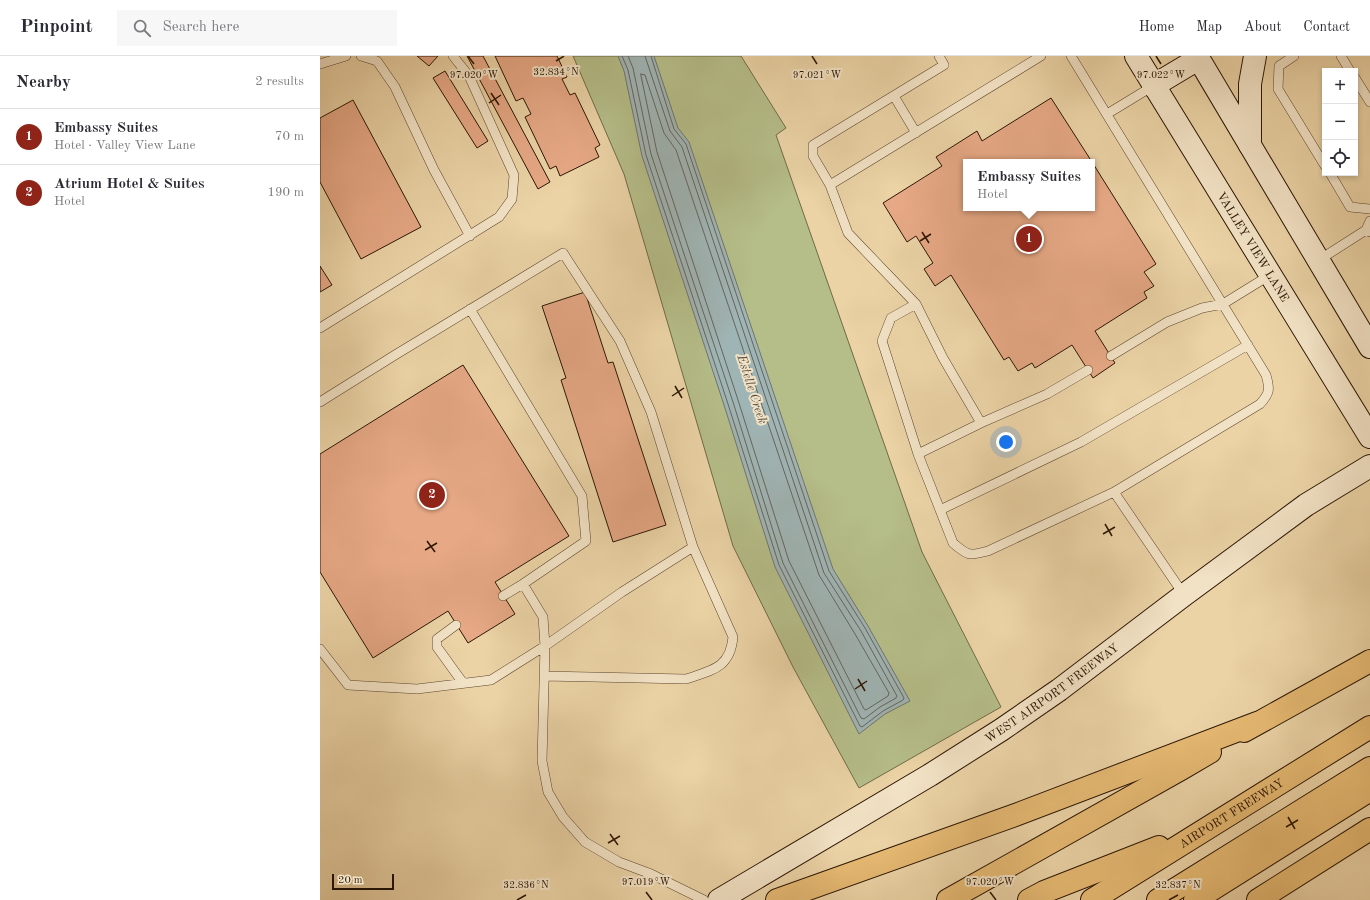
<!DOCTYPE html>
<html lang="en">
<head>
<meta charset="utf-8">
<style>
	body { margin:0; font-family:"Old Standard TT",serif; background:#f7f7f7; color:#2b2b33 }
	.controls { position:absolute; right:12px; top:12px; display:grid; overflow:hidden; border-radius:0px; box-shadow:0 2px 6px #0003 }
	.controls button { width:36px; height:36px; display:grid; place-items:center; padding:0; border:0; border-bottom:1px solid #e1e1e2; background:#fff; color:#2b2b33; font:20px sans-serif }
	.scale { position:absolute; left:12px; bottom:10px; width:62px; box-sizing:border-box; padding-left:4px; border:2px solid #2c1604; border-top:0; font-size:11px; line-height:14px; white-space:nowrap; color:#2c1604; -webkit-text-stroke:3px #f2e2c5; paint-order:stroke }
	.you { position:absolute; left:686px; top:386px; width:14px; height:14px; margin:-10px; border:3px solid #fff; border-radius:50%; background:#1a73e8; box-shadow:0 0 0 6px #1a73e833 }
	.badge { display:grid; place-items:center; width:26px; height:26px; border-radius:50%; background:#8f2418; color:#fff; font-size:13px; font-weight:700 }
	.pin { position:absolute; translate:-50% -50%; border:2px solid #fff; box-shadow:0 1px 4px #0006 }
	.popup { position:absolute; left:643px; top:103px; width:132px; height:52px; box-sizing:border-box; display:grid; place-content:center; border-radius:0px; background:#fff; filter:drop-shadow(0 1px 3px #0005); font-size:13px; white-space:nowrap; color:#7c7c81 }
	.popup b { font-size:15px; color:#2b2b33 }
	.popup::after { content:''; position:absolute; left:50%; top:100%; margin-left:-8px; border:8px solid transparent; border-top-color:#fff }
	.list { margin:0; padding:0; list-style:none }
	h2 { display:flex; justify-content:space-between; align-items:center; height:52px; margin:0; padding:0 16px; font-size:17px }
	h2 small { font-size:13px; font-weight:400; color:#7c7c81 }
	.list li { display:grid; grid-template-columns:26px 1fr auto; gap:12px; align-items:center; box-sizing:border-box; height:56px; padding:0 16px; border-top:1px solid #e1e1e2 }
	.list b { display:block; font-size:15px; white-space:nowrap }
	.list p { margin:0; font-size:13px; white-space:nowrap; color:#7c7c81 }
	.list em { font-size:13px; font-style:normal; color:#7c7c81 }
	.icon { flex:none; width:22px; height:22px; fill:none; stroke:currentColor; stroke-width:2; stroke-linecap:round; stroke-linejoin:round }
	.map { position:relative; flex:none; width:1050px; height:844px; overflow:hidden }
	header { display:flex; align-items:center; gap:24px; box-sizing:border-box; height:56px; padding:0 20px; background:#fff; border-bottom:1px solid #e1e1e2 }
	header strong { font-size:19px }
	nav { display:flex; gap:22px; margin-inline-start:auto; font-size:14px }
	.search { width:280px; height:36px; background:#f7f7f7; display:flex; align-items:center; gap:10px; box-sizing:border-box; padding:0 14px; border-radius:0px; color:#7c7c81; font-size:15px }
	main { display:flex }
	aside { flex:1; background:#fff }
	.map>svg:first-child { display:block }
	.green { fill:#b5bd88; stroke:#706a46 }
	.water { fill:#9fb4b4; stroke:#71756e }
	.lines { fill:none; stroke-linecap:round; stroke-linejoin:round }
	.shore { stroke:#66655c; stroke-width:1 }
	.building { fill:#e6a885; stroke:#2c1604 }
	.lane-casing { stroke:#5c452c; stroke-width:10 }
	.secondary-casing { stroke:#2c1604; stroke-width:24 }
	.highway-casing { stroke:#2c1604; stroke-width:24 }
	.lane { stroke:#f2e2c5; stroke-width:9 }
	.secondary { stroke:#f2e2c5; stroke-width:22 }
	.highway { stroke:#e6ba73; stroke-width:22 }
	.ticks { fill:none; stroke:#2c1604; stroke-width:1.5 }
	.labels { text-anchor:middle; stroke-width:4; stroke-linejoin:round; paint-order:stroke }
	.street-label { font-size:12px; fill:#2c1604; stroke:#f2e2c5 }
	.water-label { font-size:13px; font-style:italic; fill:#544d42; stroke:#f2e2c5 }
	.ticks-label { font-size:10px; text-anchor:middle; fill:#2c1604; stroke:#f2e2c5; stroke-width:4; stroke-linejoin:round; paint-order:stroke }
</style>
</head>
<body>
<header>
<strong>Pinpoint</strong>
<div class="search"><svg class="icon" aria-label="search" viewBox="0 0 24 24"><circle cx="10" cy="10" r="6"/><path d="M15 15l6 6"/></svg>Search here</div>
<nav><a>Home</a><a>Map</a><a>About</a><a>Contact</a></nav>
</header>
<main>
<aside>
<h2>Nearby<small>2 results</small></h2>
<ul class="list">
<li><span class="badge">1</span><div><b>Embassy Suites</b><p>Hotel · Valley View Lane</p></div><em>70 m</em></li>
<li><span class="badge">2</span><div><b>Atrium Hotel &amp; Suites</b><p>Hotel</p></div><em>190 m</em></li>
</ul>
</aside>
<div class="map">
<svg width="1050" height="844" viewBox="0 0 1050 844">
	<rect width="100%" height="100%" fill="#ebd3a6"/>
	<filter id="stains"><feTurbulence type="fractalNoise" baseFrequency=".005" numOctaves="4"/><feColorMatrix values="0 0 0 0 .2 0 0 0 0 .09 0 0 0 0 .02 0 0 0 .5 -.17"/></filter>
	<radialGradient id="worn" r=".72"><stop offset=".6" stop-color="#630" stop-opacity="0"/><stop offset="1" stop-color="#630" stop-opacity=".3"/></radialGradient>
	<!-- green -->
	<path class="green" d="M253 0H421L466 72 456 79 602 496 681 651 539 732 473 611 413 490 304 118Z"/>
	<!-- water -->
	<path class="water" d="M298 0H334L358 72 369 86 513 513 548 570 590 645 565 658 539 678 455 511 404 349 322 100 304 15Z"/>
	<g class="lines">
		<!-- shore -->
		<path class="shore" d="M302 0 308 14 326 99 408 348 459 509 540 670 542 671 563 655 583 644 584 642 545 572 509 515 366 88 354 73 331 0
			M308 0 313 12 331 98 413 346 463 507 541 662 544 663 560 651 576 642 577 640 541 575 504 517 362 91 350 75 325 0
			M321 18 325 19 344 77 356 94 499 519 535 578 569 637 568 640 546 654 544 653 469 505 418 344 337 96Z"/>
	</g>
	<!-- building -->
	<path class="building" d="M97 0H118L109 10Z
		M147 0H163L230 126 218 133Z
		M175 0H237L247 21 242 23 250 39 255 37 280 89 275 92 279 101 240 120 236 110 230 113 205 61 211 58 203 42 196 45Z
		M125 15 168 85 157 92 113 22Z
		M731 42 772 106H646V152H772V106L836 208 824 216 834 230 824 236 827 242 775 275 795 307 773 322 752 289 715 312 712 307 698 315 689 301 684 304 631 219 615 230 604 213 613 207 596 180 587 186 563 147 622 110 616 101 657 75 662 85Z
		M33 44 101 171 41 203 0 126V62Z
		M0 210 12 229 0 236Z
		M265 236 288 307 293 306 346 469 293 486 241 324 246 322 222 250Z
		M143 309 249 480 175 526 195 558 148 587 128 555 53 602 0 516V398Z"/>
	<g class="lines">
		<defs>
			<path id="lane" d="M41 0 57 5 75 31 114 114 150 180
				M721 0 510 129 528 177 596 248 623 302 661 367 598 398 633 487C648 500 649 500 668 495L794 436 940 348C950 337 950 333 946 319L751 0
				M974 0 959 10 958 33 1005 110
				M1021 0 1030 15
				M0 8 26 0
				M1035 22 1050 46
				M574 40 596 77
				M787 58 833 30
				M1010 117 1030 151 1050 153
				M510 129 493 100V89L624 9 619 0
				M1046 174 1050 165
				M999 204 1046 174 1050 176
				M596 248 571 262 562 285 598 398
				M150 253 262 440 266 485 203 528 223 561 225 590 222 705 228 736 243 761 265 786 299 806 331 818 384 844
				M0 272 179 161 192 143 194 119 149 20 133 0
				M791 300 847 266 882 252 903 248 950 219
				M0 346 75 299 243 197 300 285 331 356 373 491 302 536 225 590 171 624 97 633 28 629 0 593
				M661 367 727 338 768 314
				M794 436 864 539
				M620 454 761 386 928 289
				M183 540 203 528
				M136 569 117 583V591L143 627
				M224 620 366 623C393 614 410 612 413 581L373 491"/>
			<g id="secondary">
				<path id="s1" d="M816 0 1050 381"/>
				<path d="M877 0 1050 291"/>
				<path d="M833 30 878 3"/>
				<path d="M930 89V28L935 0"/>
				<path id="s2" d="M399 844 610 719 681 674 739 634 864 539 986 449 1050 410"/>
			</g>
			<g id="highway">
				<path d="M924 675 1050 605"/>
				<path d="M457 844 698 758 937 667"/>
				<path d="M628 844 861 713 890 696"/>
				<path d="M709 844 724 836 839 791"/>
				<path id="s3" d="M772 844 1050 671"/>
				<path d="M838 844 1050 712"/>
				<path d="M875 844 1050 734"/>
				<path d="M938 844 1050 773"/>
			</g>
		</defs>
		<!-- lane casing -->
		<use href="#lane" class="lane-casing"/>
		<!-- secondary casing -->
		<use href="#secondary" class="secondary-casing"/>
		<!-- highway casing -->
		<use href="#highway" class="highway-casing"/>
		<!-- lane -->
		<use href="#lane" class="lane"/>
		<!-- secondary -->
		<use href="#secondary" class="secondary"/>
		<!-- highway -->
		<use href="#highway" class="highway"/>
	</g>
	<!-- ticks -->
	<path class="ticks" d="M148 0 154 8M492 0 497 8M836 0 841 8M236 5 244 0M171 37 179 49M169 47 181 39M602 176 609 187M600 185 611 178M355 330 362 342M352 340 364 332M785 468 792 480M783 478 795 471M107 485 115 496M105 494 117 487M538 623 545 635M535 633 547 625M968 761 975 773M966 771 978 764M290 778 298 789M288 787 300 780M326 836 332 844M670 836 676 844M197 844 206 839M849 844 858 839"/>
	<g class="labels">
		<!-- street labels -->
		<g class="street-label">
			<text dy="4" stroke="none"><textPath href="#s1" startOffset="224">VALLEY VIEW LANE</textPath></text>
			<text dy="4" stroke="none"><textPath href="#s2" startOffset="392">WEST AIRPORT FREEWAY</textPath></text>
			<text dy="4" stroke="none"><textPath href="#s3" startOffset="164">AIRPORT FREEWAY</textPath></text>
		</g>
		<!-- water labels -->
		<g class="water-label">
			<text transform="translate(433 333) rotate(72)" y="5">Estelle Creek</text>
		</g>
	</g>
	<g class="ticks-label">
		<text x="236" y="19">32.834°N</text>
		<text x="154" y="22">97.020°W</text>
		<text x="497" y="22">97.021°W</text>
		<text x="841" y="22">97.022°W</text>
		<text x="326" y="829">97.019°W</text>
		<text x="670" y="829">97.020°W</text>
		<text x="206" y="832">32.836°N</text>
		<text x="858" y="832">32.837°N</text>
	</g>
	<rect width="100%" height="100%" filter="url(#stains)"/>
	<rect width="100%" height="100%" fill="url(#worn)"/>
</svg>
<div class="controls">
<button>+</button>
<button>−</button>
<button><svg class="icon" aria-label="locate" viewBox="0 0 24 24"><circle cx="12" cy="12" r="6"/><path d="M12 2v4M12 18v4M2 12h4M18 12h4"/></svg></button>
</div>
<div class="scale">20 m</div>
<div class="you"></div>
<div class="pin badge" style="left:709px;top:183px">1</div>
<div class="popup"><b>Embassy Suites</b>Hotel</div>
<div class="pin badge" style="left:112px;top:439px">2</div>
</div>
</main>
</body>
</html>
